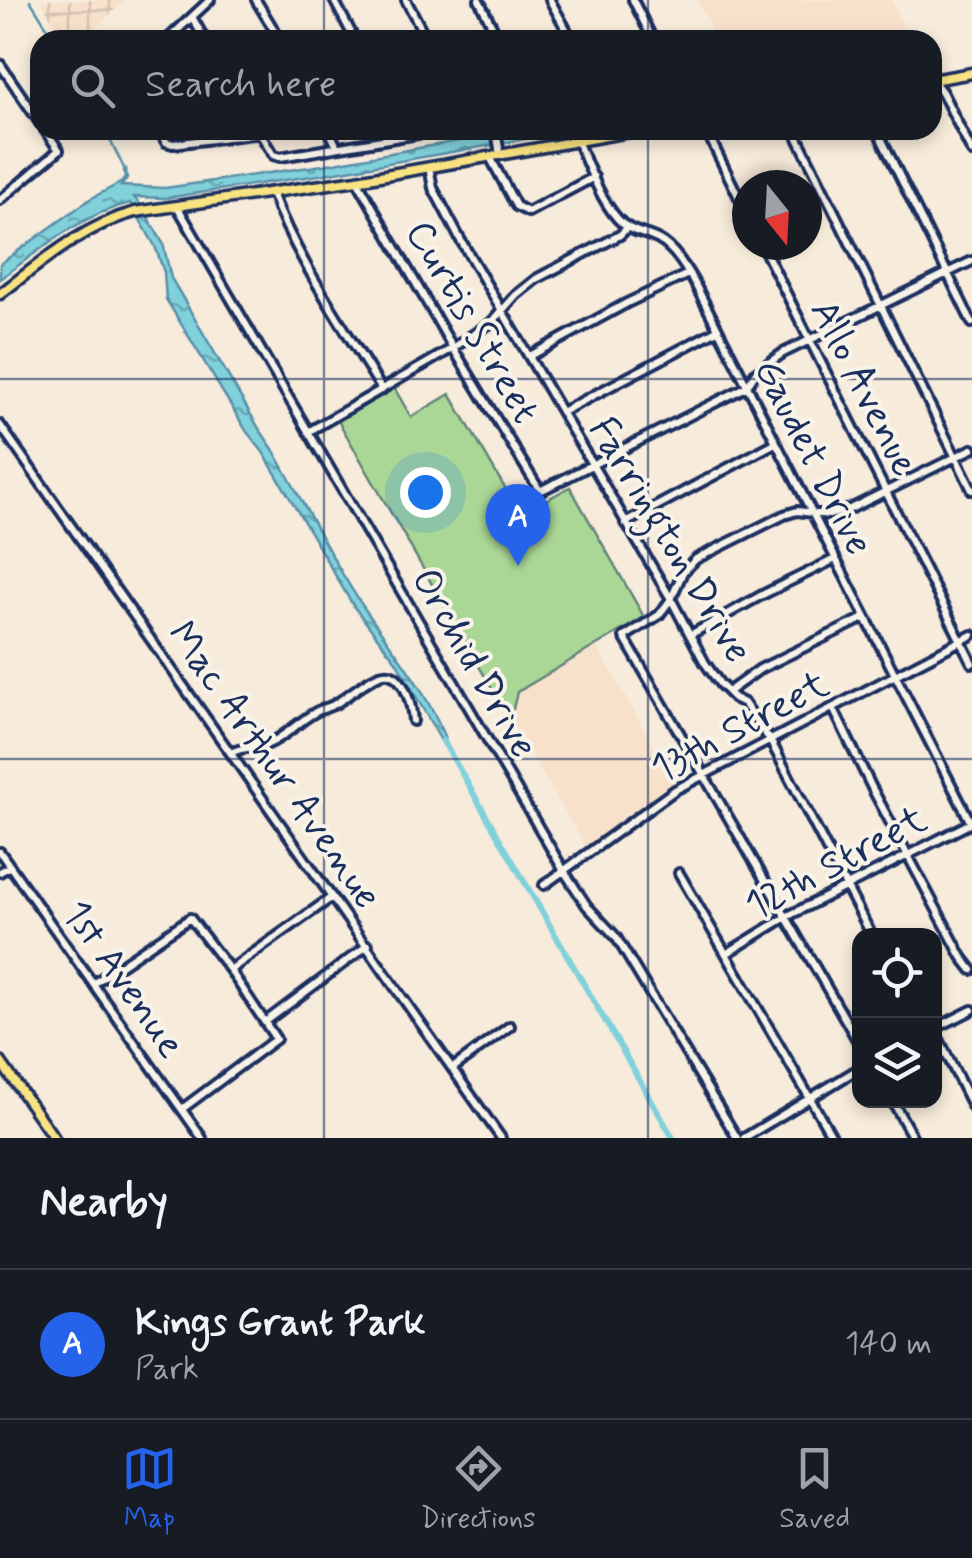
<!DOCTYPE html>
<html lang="en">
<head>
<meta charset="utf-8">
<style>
	body { margin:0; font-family:Mynerve,sans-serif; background:#20242c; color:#f1f3f6 }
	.controls { position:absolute; right:30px; bottom:30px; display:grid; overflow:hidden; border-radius:20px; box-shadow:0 5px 15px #0003 }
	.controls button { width:90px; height:90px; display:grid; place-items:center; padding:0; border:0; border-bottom:2px solid #363941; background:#171b24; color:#f1f3f6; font:50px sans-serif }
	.compass { position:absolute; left:732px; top:170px; width:90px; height:90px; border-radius:50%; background:#171b24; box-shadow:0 5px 15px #0003; rotate:162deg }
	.you { position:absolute; left:425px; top:492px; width:35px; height:35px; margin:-25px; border:8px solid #fff; border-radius:50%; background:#1a73e8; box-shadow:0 0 0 15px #1a73e833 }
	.badge { display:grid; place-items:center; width:65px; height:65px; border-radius:50%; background:#2563eb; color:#fff; font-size:32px; font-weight:700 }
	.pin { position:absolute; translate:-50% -82px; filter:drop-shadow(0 2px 5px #0008) }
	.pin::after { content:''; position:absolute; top:52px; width:35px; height:30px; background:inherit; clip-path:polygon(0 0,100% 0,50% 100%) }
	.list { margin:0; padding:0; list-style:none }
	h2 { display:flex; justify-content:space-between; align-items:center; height:130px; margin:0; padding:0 40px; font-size:42px }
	h2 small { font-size:32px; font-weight:400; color:#9ea1a6 }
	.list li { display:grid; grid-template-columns:65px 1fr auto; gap:30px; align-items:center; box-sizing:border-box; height:150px; padding:0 40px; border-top:2px solid #363941 }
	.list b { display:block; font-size:38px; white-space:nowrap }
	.list p { margin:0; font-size:32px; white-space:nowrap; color:#9ea1a6 }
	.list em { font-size:32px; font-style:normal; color:#9ea1a6 }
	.icon { flex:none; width:55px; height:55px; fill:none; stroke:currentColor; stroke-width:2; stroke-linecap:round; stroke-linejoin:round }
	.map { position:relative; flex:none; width:972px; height:1138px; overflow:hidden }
	.search { position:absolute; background:#171b24; box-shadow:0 5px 15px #0003; left:30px; right:30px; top:30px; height:110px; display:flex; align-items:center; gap:25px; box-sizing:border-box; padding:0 35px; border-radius:30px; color:#9ea1a6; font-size:38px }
	.sheet { height:280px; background:#171b24 }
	nav { display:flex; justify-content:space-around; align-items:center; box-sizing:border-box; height:140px; border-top:2px solid #363941; background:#171b24; font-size:28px; color:#9ea1a6 }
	nav a { display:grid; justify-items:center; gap:5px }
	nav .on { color:#2563eb }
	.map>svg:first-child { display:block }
	.built { fill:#f7e1cb }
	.industrial { fill:url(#industrial-grid) }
	.park { fill:#aad796; stroke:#62837a; stroke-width:2.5 }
	.water { fill:url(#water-ripples); stroke:#5890a9; stroke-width:2.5 }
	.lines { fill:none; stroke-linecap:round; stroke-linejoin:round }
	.stream { stroke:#5890a9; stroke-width:2.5 }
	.canal { stroke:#81d1db; stroke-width:6 }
	.minor-casing { stroke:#1b2f5e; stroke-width:14 }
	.major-casing { stroke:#1b2f5e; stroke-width:15 }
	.minor { stroke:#f7f3e8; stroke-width:6 }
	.major { stroke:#f8e281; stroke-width:8 }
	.grid { fill:none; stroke:#1b2f5e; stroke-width:2.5; stroke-opacity:0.55 }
	.labels { text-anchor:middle; stroke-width:8; stroke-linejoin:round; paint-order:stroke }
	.street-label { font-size:40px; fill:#1b2f5e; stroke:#f7f3e8 }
</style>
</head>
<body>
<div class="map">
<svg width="972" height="1138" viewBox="0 0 972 1138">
	<defs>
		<pattern id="industrial-grid" width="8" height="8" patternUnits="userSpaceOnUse" patternTransform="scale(2.5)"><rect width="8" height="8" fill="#f7e1cb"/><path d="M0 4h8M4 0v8" fill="none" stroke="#d3c1b1"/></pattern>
		<pattern id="water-ripples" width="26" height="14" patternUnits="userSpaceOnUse" patternTransform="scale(2.5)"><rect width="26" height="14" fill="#81d1db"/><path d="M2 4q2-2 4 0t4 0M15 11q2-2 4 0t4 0" fill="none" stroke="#69aab5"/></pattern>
	</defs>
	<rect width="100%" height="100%" fill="#f7ebdb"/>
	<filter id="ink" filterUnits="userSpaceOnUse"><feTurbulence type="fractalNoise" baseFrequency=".01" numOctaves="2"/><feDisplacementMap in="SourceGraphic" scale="20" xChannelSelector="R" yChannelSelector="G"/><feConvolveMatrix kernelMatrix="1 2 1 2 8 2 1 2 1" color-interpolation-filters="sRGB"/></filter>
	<g filter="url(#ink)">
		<!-- built -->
		<path class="built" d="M697 0H891L911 40H716Z
			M596 645 675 783 587 849 506 713 513 709 517 692Z"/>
		<!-- industrial -->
		<path class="industrial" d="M41 0H125L82 40H63Z"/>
		<!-- park -->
		<path class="park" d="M392 384 411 417 450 394 520 514 570 487 644 617 517 692 513 709 506 713 336 417Z"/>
		<!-- water -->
		<path class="water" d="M520 130H578L319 175 165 198 134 197 140 204 163 243 171 278 258 427 273 449C303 501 329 556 362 605 393 650 430 693 447 745L444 746 396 661 354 607 263 452 247 432 166 299 164 272 155 246 132 206 130 203C80 215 41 249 0 279V264L90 199 122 182 125 178 124 170 126 169 127 179 121 186 165 188 323 165Z"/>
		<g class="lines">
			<!-- stream -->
			<path class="stream" d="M30 0 55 40
				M105 130 125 170"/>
			<!-- canal -->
			<path class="canal" d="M443 741 673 1138"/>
			<defs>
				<path id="minor" d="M256 0 280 40
					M334 0 355 40
					M406 0 427 40
					M479 0 499 40
					M550 0 572 40
					M633 0 653 40
					M192 17 205 40
					M167 40 210 0
					M0 64 40 123
					M932 79 942 92 972 152
					M159 130 166 142 173 144 260 133
					M258 130 273 155 280 157 442 130
					M329 130 337 147
					M496 130 500 155
					M706 130 747 214
					M794 130 972 490
					M877 130 972 323
					M577 141C589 166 602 206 623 224 633 233 647 233 659 240 674 248 685 267 694 282L972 825
					M490 157 516 206 528 212 594 177
					M429 167 433 188 460 239 671 599 705 663 720 684 734 698 744 703 770 740 872 936
					M357 180 453 348 540 491 746 387 756 372 783 353 972 261
					M272 193C298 262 344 326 382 390
					M0 200 59 150 45 130
					M177 206 564 871 587 906 616 937 737 1138
					M762 245 972 663
					M530 356 627 303 688 274
					M562 412 717 330
					M0 425 501 1138
					M308 432 453 348 492 322 516 295 536 279 620 235 628 227
					M625 523 775 443
					M690 635 762 595 835 559
					M728 692 760 669 864 618
					M833 708 872 788 962 957 972 970
					M231 753C244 745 256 750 268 744 285 737 298 722 314 713 320 709 328 708 335 704 348 697 375 671 389 674 405 677 412 707 413 721
					M0 852 202 1138
					M0 872 10 866
					M679 873 833 1138
					M544 885 675 790 972 635
					M726 954 786 917 971 823
					M230 970 332 897
					M93 984 190 918 230 970 276 1039 182 1109
					M265 1022 368 945
					M934 1029 972 1106
					M934 1029 972 1010
					M860 1045 624 637 659 615 671 599 683 572 696 559 784 515 797 511 829 515 850 509 972 449
					M453 1068 510 1026
					M892 1100 913 1138
					M744 1138 860 1068"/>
				<path id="major" d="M932 80 972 73
					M0 294C42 262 83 226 135 212L357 180 640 130
					M0 1061 54 1138"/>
			</defs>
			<!-- minor casing -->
			<use href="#minor" class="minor-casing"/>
			<!-- major casing -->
			<use href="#major" class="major-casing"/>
			<!-- minor -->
			<use href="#minor" class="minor"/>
			<!-- major -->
			<use href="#major" class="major"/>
		</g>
	</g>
	<!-- grid -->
	<path class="grid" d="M324 0V40M648 0V40M324 130V1138M648 130V1138M0 379H972M0 759H972"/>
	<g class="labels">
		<!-- street labels -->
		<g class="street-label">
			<text transform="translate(474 321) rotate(60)" y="14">Curtis Street</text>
			<text transform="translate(866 387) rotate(63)" y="14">Allo Avenue</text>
			<text transform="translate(815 456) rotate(63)" y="14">Gaudet Drive</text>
			<text transform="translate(672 539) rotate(59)" y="14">Farrington Drive</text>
			<text transform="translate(476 662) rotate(60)" y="14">Orchid Drive</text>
			<text transform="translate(739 725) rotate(-28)" y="14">13th Street</text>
			<text transform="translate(276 764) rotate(55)" y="14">Mac Arthur Avenue</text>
			<text transform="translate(835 861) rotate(-28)" y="14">12th Street</text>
			<text transform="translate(125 978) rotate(55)" y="14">1st Avenue</text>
		</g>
	</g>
</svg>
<div class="controls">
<button><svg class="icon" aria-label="locate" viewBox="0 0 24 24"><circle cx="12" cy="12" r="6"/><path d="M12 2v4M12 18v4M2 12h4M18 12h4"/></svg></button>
<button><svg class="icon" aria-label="layers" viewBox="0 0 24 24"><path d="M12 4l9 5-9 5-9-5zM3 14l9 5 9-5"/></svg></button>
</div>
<svg class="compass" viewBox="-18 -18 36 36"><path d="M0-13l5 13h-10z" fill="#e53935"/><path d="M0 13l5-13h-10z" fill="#9ea1a6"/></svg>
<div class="you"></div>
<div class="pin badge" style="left:518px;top:566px">A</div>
<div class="search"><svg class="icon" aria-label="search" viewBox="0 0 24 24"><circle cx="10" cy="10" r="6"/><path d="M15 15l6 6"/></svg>Search here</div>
</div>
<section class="sheet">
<h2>Nearby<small></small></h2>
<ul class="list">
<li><span class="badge">A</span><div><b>Kings Grant Park</b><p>Park</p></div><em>140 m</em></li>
</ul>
</section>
<nav>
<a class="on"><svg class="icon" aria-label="map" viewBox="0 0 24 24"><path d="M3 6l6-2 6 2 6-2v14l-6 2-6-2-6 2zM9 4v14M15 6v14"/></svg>Map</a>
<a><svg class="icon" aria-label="directions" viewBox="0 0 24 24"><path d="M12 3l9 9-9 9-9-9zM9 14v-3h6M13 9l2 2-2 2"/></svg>Directions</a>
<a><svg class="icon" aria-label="saved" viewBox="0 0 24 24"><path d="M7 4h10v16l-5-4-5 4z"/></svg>Saved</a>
</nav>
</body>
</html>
